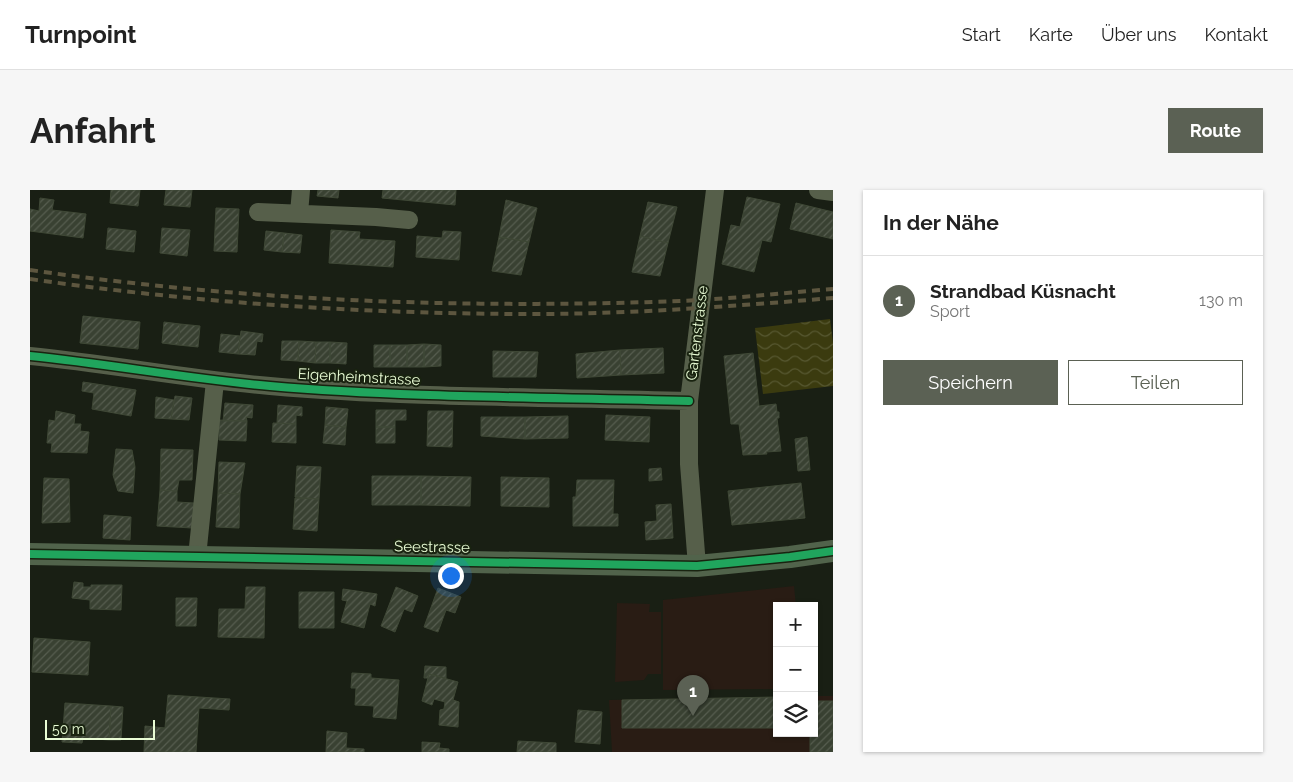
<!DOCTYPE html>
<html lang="de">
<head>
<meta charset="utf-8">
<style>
	body { margin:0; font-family:Raleway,sans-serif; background:#f6f6f6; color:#222 }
	.controls { position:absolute; right:15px; bottom:15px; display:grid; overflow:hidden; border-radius:0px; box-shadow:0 1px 4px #0004 }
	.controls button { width:45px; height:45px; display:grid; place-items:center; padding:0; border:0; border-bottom:1px solid #e0e0e0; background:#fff; color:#222; font:25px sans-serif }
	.scale { position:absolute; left:15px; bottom:12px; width:110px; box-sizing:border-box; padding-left:5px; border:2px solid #e9fcd5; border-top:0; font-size:14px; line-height:18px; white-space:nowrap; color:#e9fcd5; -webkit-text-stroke:4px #192310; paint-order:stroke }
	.you { position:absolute; left:420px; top:385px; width:18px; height:18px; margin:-12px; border:4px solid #fff; border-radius:50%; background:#1a73e8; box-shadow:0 0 0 8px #1a73e833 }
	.badge { display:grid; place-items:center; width:32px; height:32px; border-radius:50%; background:#5b6154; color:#fff; font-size:16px; font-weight:700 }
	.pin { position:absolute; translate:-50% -41px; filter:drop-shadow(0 1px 2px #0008) }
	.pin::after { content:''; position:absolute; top:26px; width:18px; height:15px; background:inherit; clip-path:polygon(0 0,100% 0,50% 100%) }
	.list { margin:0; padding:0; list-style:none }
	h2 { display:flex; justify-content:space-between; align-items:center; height:65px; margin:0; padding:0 20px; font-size:21px }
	h2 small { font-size:16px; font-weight:400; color:#767676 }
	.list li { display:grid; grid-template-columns:32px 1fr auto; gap:15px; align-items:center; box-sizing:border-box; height:90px; padding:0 20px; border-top:1px solid #e0e0e0 }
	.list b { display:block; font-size:19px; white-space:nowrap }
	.list p { margin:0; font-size:16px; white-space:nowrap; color:#767676 }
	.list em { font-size:16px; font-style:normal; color:#767676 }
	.actions { display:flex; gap:10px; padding:15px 20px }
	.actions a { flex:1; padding:11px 0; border:1px solid #5b6154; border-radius:0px; text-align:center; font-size:18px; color:#5b6154 }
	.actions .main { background:#5b6154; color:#fff }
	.icon { flex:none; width:28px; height:28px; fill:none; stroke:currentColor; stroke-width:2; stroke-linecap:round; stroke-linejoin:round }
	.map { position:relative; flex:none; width:803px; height:562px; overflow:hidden; border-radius:0px }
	header { display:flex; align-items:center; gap:30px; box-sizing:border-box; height:70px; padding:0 25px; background:#fff; border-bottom:1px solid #e0e0e0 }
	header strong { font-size:24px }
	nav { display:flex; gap:28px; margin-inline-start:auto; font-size:18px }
	.intro { display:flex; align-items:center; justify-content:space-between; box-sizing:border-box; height:120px; padding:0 30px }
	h1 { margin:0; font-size:35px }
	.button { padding:12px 22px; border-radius:0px; background:#5b6154; color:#fff; font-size:18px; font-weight:700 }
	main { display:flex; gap:30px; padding:0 30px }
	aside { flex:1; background:#fff; border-radius:0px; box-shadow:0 1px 4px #0004 }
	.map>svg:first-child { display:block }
	.green { fill:#291c14 }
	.water { fill:url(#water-waves) }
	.building { fill:url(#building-hatch); stroke:#3f4836 }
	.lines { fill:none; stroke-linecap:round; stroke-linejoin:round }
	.minor { stroke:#565f4a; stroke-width:18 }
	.major { stroke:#51634b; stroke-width:22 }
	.rail { stroke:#5d563f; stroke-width:4; stroke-dasharray:8 6; stroke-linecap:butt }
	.cycleway-casing { stroke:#192310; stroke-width:11 }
	.cycleway { stroke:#20a55d; stroke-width:8 }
	.labels { text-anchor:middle; stroke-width:4; stroke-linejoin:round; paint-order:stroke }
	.street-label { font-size:15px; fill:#e9fcd5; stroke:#192310 }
</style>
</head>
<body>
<header>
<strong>Turnpoint</strong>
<nav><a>Start</a><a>Karte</a><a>Über uns</a><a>Kontakt</a></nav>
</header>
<div class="intro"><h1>Anfahrt</h1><a class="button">Route</a></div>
<main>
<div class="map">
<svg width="803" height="562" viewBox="0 0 803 562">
	<defs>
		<pattern id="water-waves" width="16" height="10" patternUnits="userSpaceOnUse" patternTransform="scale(1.25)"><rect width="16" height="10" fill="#3b3b0f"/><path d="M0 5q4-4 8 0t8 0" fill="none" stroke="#575831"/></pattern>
		<pattern id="building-hatch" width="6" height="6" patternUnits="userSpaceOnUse" patternTransform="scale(1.25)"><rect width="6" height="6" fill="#394132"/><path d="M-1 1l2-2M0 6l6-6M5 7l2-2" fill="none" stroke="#565d4f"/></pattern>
	</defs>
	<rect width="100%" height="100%" fill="#191f14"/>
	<!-- green -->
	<path class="green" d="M764 396 766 416H747V499L633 500V410Z
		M587 413 620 414 619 422H631V484H618L614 490 585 492Z
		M784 506H803V562H582L579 510 747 507V543H784Z"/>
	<!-- water -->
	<path class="water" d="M800 129 803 153V196L733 204 725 138Z"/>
	<!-- building -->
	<path class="building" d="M81 0H110L108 16 80 13Z
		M136 0H162L160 17 134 15Z
		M288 0H309L308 8 287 6Z
		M353 0H426L425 15 352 8Z
		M717 7 750 14 741 52 732 50 724 82 692 74 701 35 710 37Z
		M10 8 24 10 22 20 56 24 53 48 0 41V19L9 21Z
		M476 10 507 18 499 52 469 47Z
		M618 12 647 17 638 53 610 46Z
		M766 13 803 22V49L760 39Z
		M186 18 209 19 207 62 184 61Z
		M78 38 106 41 104 62 76 59Z
		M132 38 160 40 157 66 130 63Z
		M301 40 330 42 329 49 365 51 363 77 299 73Z
		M236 41 254 43 252 62 234 60Z
		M413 41 431 42 429 70 386 67 387 46 412 48Z
		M254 43 272 45 270 63 252 62Z
		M610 46 638 53 630 86 602 82Z
		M469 47 499 52 491 85 462 81Z
		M53 126 110 132 108 159 50 153Z
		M134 132 150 134 148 155 132 153Z
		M150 134 170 136 168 157 148 155Z
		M211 141 233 144 232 152 227 151 225 165 208 164Z
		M191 144 210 146 208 164 189 162Z
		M252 151H269L268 171 251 170Z
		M269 151 286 152 285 173 268 171Z
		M286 152H300V173H285Z
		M300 152 317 153 316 174 300 173Z
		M394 154V177H377V155Z
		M394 154 411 155V176L394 177Z
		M344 155H360V177H344Z
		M360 155H377V177H360Z
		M633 158 634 183 591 185 590 160Z
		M590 160 591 185 547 188 546 164Z
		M463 161 508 162 506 187H463Z
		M723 163 729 216 746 214 747 222H749V228H747L751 261 736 262 737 264 713 265 709 234H701L694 166Z
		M53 192 106 200 101 226 62 219 64 203 52 201Z
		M145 206 162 208 159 230 141 229Z
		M126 207 144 210 141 229 125 228Z
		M195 213 223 215 222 228 216 227 217 231H193Z
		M248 215 272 217V226L266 225V234L247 233Z
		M296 217 318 219 316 237 295 235Z
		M346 220H376V230H365V237H346Z
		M26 221 45 225 44 234H51L50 241 59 242 57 263 21 262 22 253H17L19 230 25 231Z
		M398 221H423L422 257 397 256Z
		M576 225 620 227 619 252 575 250Z
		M538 226V248L495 249V227Z
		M451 227H495V249L451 246Z
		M189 230 217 231 216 251 189 250Z
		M243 233 266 234V253L242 252Z
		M295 235 316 237 315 255 293 253Z
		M346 237H365V253H346Z
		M777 247 780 280 768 281 765 249Z
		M86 259 102 260 105 277 103 303 88 301 83 285Z
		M131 259 163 260 162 290H149L147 301 130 300Z
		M189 272 215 273 210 304 188 303Z
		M267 276 291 277 289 309 265 307Z
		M631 278 632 290 619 291V279Z
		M342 286H391V315H342Z
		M391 286 441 287 440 316 391 315Z
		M471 287 519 288V317L471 316Z
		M14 288 39 289 40 332 12 333Z
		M547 290H584L583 324H588V336H543V307H546Z
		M771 293 775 328 702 335 698 301Z
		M130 300 147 301V312L164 313 162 338 127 336Z
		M188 303 210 304 209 338 186 337Z
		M265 308 289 309 287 341 263 339Z
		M641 314 643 348 616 350 615 332 627 331 626 315Z
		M74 325 101 327 100 350 73 348Z
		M44 392 53 393V397H61V395H92L91 420 60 419V410L42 408Z
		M216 397H235L234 448 188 447 189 419H215Z
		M366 397 388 406 382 422 374 419 365 442 351 436Z
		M408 398 431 407 425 423 416 420 408 442 394 437Z
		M313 399 347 404 345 416 340 414 334 438 311 432 317 411 312 410Z
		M269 402H304V438H269Z
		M146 408H167L166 436H146Z
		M4 448 60 452 58 485 2 482Z
		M395 476 416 477V488L399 484 398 488H394Z
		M322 483 341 484V488L369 490 366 529 343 527 344 516 325 515 326 498H321Z
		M399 484 428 492 423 510 429 512 428 537 409 535 410 520 414 519 415 512 404 509 402 515 392 511Z
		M138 505 200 509 199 520 169 518 166 562H114L115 536 135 538Z
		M784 506 785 511H803V562H780V543H784Z
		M747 507V538H592V510Z
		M35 513 81 516 79 550 53 548 52 553 32 552Z
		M81 516 93 517 91 550H79Z
		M548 520 572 522 570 554 545 552Z
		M297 541 317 543 316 558 334 559V562H296Z
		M488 551 526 553V562H487Z
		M392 552 410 553 409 558 419 559V562H392Z"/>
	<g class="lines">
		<!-- minor -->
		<path class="minor" d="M788 0 803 2
			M228 22 346 27 379 30
			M269 23 271 0
			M0 166C80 174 159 189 240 196 379 208 520 207 659 211
			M167 367 185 191
			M667 376 659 274V211L685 0"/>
		<!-- major -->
		<path class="major" d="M0 364 667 376 760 367 803 361"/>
		<!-- rail -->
		<path class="rail" d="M0 80C215 111 433 119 650 111 701 109 752 103 803 99
			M0 89C167 113 336 124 504 124 604 124 704 116 803 108"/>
		<defs>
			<path id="cycleway" d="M0 166C80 174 159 189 240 196 379 208 520 207 659 211
				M0 364 667 376 760 367 803 361"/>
		</defs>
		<!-- cycleway casing -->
		<use href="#cycleway" class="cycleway-casing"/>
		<!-- cycleway -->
		<use href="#cycleway" class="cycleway"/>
	</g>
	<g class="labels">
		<!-- street labels -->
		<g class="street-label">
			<text transform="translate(667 143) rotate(-83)" y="5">Gartenstrasse</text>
			<text transform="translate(329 187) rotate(3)" y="5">Eigenheimstrasse</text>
			<text transform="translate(402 357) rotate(1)" y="5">Seestrasse</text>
		</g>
	</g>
</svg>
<div class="controls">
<button>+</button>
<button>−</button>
<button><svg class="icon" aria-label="layers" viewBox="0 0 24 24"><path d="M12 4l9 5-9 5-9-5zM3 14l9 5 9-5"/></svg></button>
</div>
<div class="scale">50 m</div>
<div class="you"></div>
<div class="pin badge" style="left:663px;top:526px">1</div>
</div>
<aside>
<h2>In der Nähe<small></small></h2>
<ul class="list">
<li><span class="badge">1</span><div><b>Strandbad Küsnacht</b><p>Sport</p></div><em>130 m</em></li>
</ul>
<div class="actions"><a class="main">Speichern</a><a>Teilen</a></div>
</aside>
</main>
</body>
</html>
